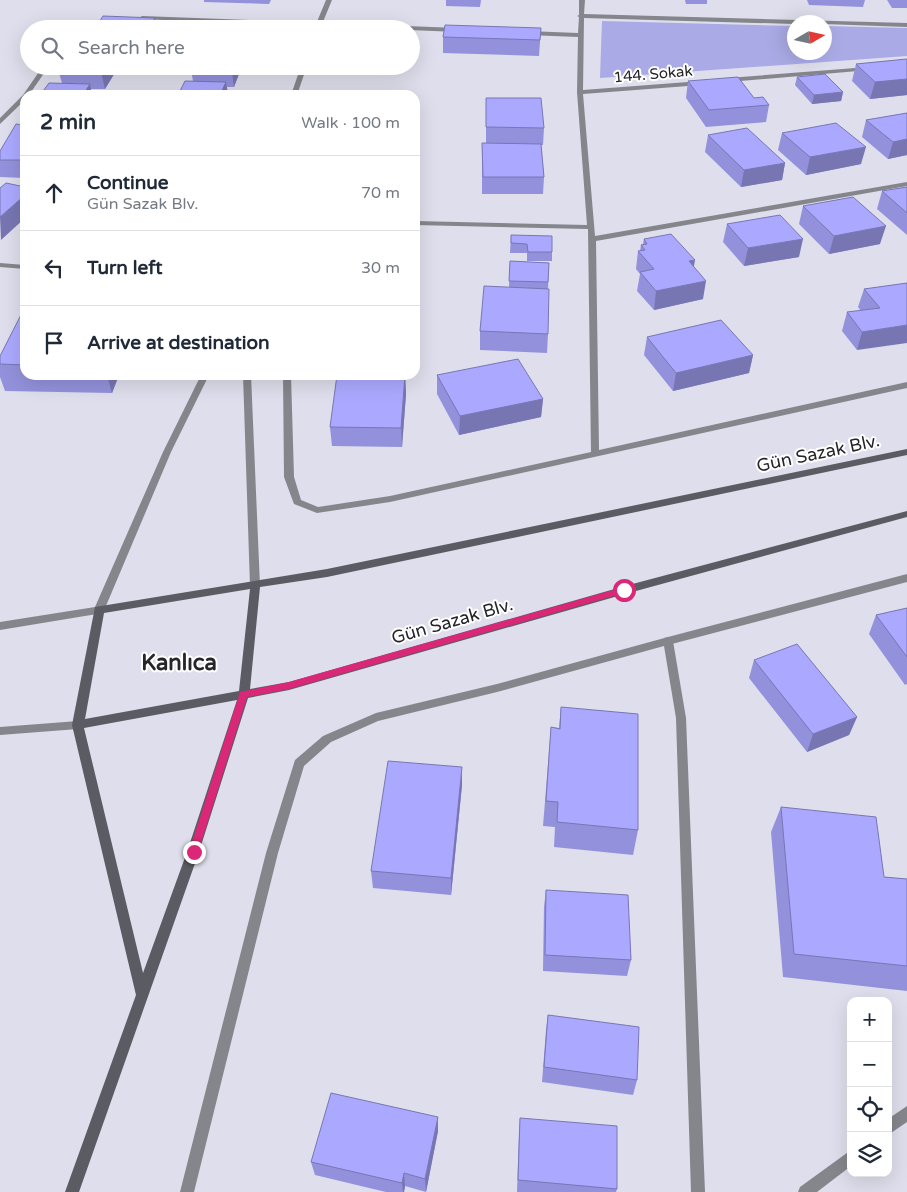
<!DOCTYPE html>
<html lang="en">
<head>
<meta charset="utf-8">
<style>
	body { margin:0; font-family:"Varela Round",sans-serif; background:#f6f6f7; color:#1f2937 }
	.controls { position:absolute; right:15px; bottom:15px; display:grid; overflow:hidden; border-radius:10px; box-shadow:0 5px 20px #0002 }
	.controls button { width:45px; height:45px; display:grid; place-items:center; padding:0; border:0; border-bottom:1px solid #e0e1e3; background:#fff; color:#1f2937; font:25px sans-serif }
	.compass { position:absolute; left:787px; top:15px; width:45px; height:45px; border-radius:50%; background:#fff; box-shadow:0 5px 20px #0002; rotate:81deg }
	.stop { position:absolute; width:15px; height:15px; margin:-11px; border:4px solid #db2777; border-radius:50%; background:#fff }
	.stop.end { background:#db2777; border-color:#fff; box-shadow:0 1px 5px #0008 }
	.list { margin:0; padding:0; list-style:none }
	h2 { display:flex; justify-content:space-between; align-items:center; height:65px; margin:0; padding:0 20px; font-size:21px }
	h2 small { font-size:16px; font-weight:400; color:#747a83 }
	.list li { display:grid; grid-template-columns:32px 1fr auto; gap:15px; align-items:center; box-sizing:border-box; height:75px; padding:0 20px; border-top:1px solid #e0e1e3 }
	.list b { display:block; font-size:19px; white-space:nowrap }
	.list p { margin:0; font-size:16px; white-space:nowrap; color:#747a83 }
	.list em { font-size:16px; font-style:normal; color:#747a83 }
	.icon { flex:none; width:28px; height:28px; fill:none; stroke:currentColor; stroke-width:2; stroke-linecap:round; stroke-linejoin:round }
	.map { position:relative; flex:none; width:907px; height:1192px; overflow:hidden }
	.search { position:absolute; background:#fff; box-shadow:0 5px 20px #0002; left:20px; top:20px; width:400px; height:55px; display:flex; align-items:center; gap:12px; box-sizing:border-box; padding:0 18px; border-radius:28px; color:#747a83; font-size:19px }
	.panel { position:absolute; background:#fff; box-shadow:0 5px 20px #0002; left:20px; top:90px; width:400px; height:290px; border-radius:15px }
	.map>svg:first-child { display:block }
	.green { fill:#aaaae6 }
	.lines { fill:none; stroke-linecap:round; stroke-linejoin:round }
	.service { fill:#85868b; fill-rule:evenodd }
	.minor { fill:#85868b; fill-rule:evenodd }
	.tertiary { fill:#85868b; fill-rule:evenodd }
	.secondary { fill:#5b5b63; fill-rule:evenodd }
	.wall { fill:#9391db }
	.shaded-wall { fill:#7876b2 }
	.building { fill:#aba9ff; stroke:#7876b2 }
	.route { fill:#db2777 }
	.labels { text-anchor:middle; stroke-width:4; stroke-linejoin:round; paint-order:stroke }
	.far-street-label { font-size:15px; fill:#25252a; stroke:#fff }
	.street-label { font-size:18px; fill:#25252a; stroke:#fff }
	.district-label { font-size:22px; font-weight:bold; fill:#25252a; stroke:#fff }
</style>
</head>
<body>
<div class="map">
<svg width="907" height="1192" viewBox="0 0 907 1192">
	<rect width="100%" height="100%" fill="#dedeec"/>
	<!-- green -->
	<path class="green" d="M602 21 794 26V52H824L825 26 907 28V56L600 78Z"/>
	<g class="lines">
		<!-- service -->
		<path class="service" d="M907 574V582L668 645 664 644 663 641 664 638 668 637Z"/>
		<!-- minor -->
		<path class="minor" d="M579 0H585L584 14 907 23V27L824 24V22L794 24 584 18 583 90 701 81 704 83 701 85 583 94 595 236 907 182V186L596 241 599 450 907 382V388L390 502 317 513 294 504 284 477 283 375H291L294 477 301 500 318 507 390 496 591 452 588 229 415 225V221L587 225 577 92 578 37 527 35 524 33 527 31 578 33 579 17 577 16 579 15Z
			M142 16 458 28 461 30 458 32 140 19 139 18Z
			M113 18 116 20 115 21 83 29H72Z
			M43 66H49L29 95H25V100L0 124V118L23 95Z
			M868 67 871 69 870 70 728 82 725 80 728 78Z
			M0 263 25 265V269L0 267Z
			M668 637 672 638 673 641 686 718 705 1192H691L676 718 664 646 497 692 378 721 331 742 304 766 278 853 194 1192H180L266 853 295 760 323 736 376 713 497 684Z
			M907 1106V1122L888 1135V1119Z
			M851 1150V1166L817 1192H798L800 1187Z"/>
		<!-- tertiary -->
		<path class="tertiary" d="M326 0H332L320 29H314Z
			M301 66H307L297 95H291Z
			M201 375H209L171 452 103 613 0 630V622L95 607 163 452Z
			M243 375H251L260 586 255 590 250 586Z
			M78 721 82 722 84 725 82 728 78 729 0 735V727Z"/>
		<!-- secondary -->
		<path class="secondary" d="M907 449V455L327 577 260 587 250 689 289 682 625 586 907 511V517L625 594 289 690 248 698 199 852 79 1192H65L136 995 72 725 95 607 327 569ZM250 589 239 691 85 719 104 613ZM237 700 187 852 143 973 84 728Z"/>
	</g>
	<!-- wall -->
	<path class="wall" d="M204 0H271L269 4 204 2Z
		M446 0H481L480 7 446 6Z
		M685 0H707V4H686Z
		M807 0H865L863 7 809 5Z
		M887 0H907V8H892Z
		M541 28 539 56 443 53V37Z
		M907 59V95L870 99 852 81 856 64Z
		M119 66 105 89H91L92 95H40L62 83 59 73Z
		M193 66H242L234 87H227L228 95H178L193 81 191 70Z
		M797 77 843 92 841 101 812 104 795 85Z
		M688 81 754 98 769 105 766 122 706 127 686 98Z
		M486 98 544 128 543 145H541L544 177 543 194H482V143H486Z
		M907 113V155L888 159 862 137 866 120Z
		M25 125V178L0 177V151Z
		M782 133 861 164 806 175 778 150Z
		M708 135 785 163 782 180 741 187 705 152Z
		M907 187V235L877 209 882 191Z
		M803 206 880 244 829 254 799 224Z
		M727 224 799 257 744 266 723 242Z
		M511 235 552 252V261H527V253H510Z
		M644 239 694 267 703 299 654 310 637 291 640 274 636 269 638 251H640L641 245 643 244Z
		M510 261 549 263 548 289V334L547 353 480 350V331L509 287Z
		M907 283 857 350 842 331 847 312 861 311 858 307 864 289Z
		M25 307V375H119L112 393 5 391 0 377V364Z
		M647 337 753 355 749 373 673 391 644 355Z
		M405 375 406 394 402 447 332 446 330 427Z
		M437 375 543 399 541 417 459 435 437 394Z
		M907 608V684L905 685 869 634 876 615Z
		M754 660 857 717 849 735 807 752 749 678Z
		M561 707 638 830 633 855 554 847 555 827 543 826 551 727 559 728Z
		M462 785 451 895 373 888 371 871Z
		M781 807 884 877 907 879V991L783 977 771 832Z
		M546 890 631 960 627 976 543 971 544 907Z
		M548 1015 637 1080 633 1095 542 1082 546 1030Z
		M520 1118 617 1189 616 1192H517L519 1132Z
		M438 1131 426 1192 405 1186 404 1192H386L315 1175 311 1162Z"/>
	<!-- shaded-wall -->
	<path class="shaded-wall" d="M155 18 157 29H148Z
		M244 21V29H240Z
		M105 66H119L105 89 101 72Z
		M234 66H242L234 87 232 71Z
		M907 79V95L870 99 875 82Z
		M226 82 228 95H220Z
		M90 84 92 95H83Z
		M843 92 841 101 812 104 814 95Z
		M907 139V155L888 159 893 142Z
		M866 147 861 164 806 175 810 157Z
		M785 163 782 180 741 187 744 170Z
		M25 195V218L1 240 0 217Z
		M886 226 880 244 829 254 834 236Z
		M803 239 799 257 744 266 748 248Z
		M695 260 692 278 689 261Z
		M706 281 703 299 654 310 656 291Z
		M907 325V343L857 350 862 332Z
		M753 355 749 373 673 391 676 373Z
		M107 375H119L112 393Z
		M405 375 406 394 402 447 401 428Z
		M543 399 541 417 459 435 460 416Z
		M857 717 849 735 807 752 813 734Z
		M462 767V785L451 895V878Z
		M438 1117V1131L426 1192 425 1179Z
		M404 1173 405 1186 404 1192H403L402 1183Z"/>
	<!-- building -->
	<path class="building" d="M103 16 155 18 148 29H95Z
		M192 20 244 21 240 29H187Z
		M445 25 541 28 540 40 443 37Z
		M907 59V79L875 82 856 64Z
		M64 66H105L101 72 59 73Z
		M193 66H234L232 71 191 70Z
		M825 74 843 92 814 95 797 77Z
		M738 77 754 98 763 97 769 105 709 110 688 81Z
		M185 81 226 82 220 95H178Z
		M49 83 90 84 83 95H40Z
		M486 98H541L544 128 486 127Z
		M907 113V139L893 142 866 120Z
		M836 123 866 147 810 157 782 133Z
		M16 124 25 125V160H0V151Z
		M747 128 785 163 744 170 708 135Z
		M482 143 541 144 544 177H483Z
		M6 183 25 187V195L0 217V188Z
		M907 187V213L882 191Z
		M853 197 886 226 834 236 803 206Z
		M780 215 803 239 748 248 727 224Z
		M671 234 695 260 689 261 706 281 656 291 640 272 654 269 638 251 645 250 641 245 647 244 644 239Z
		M511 235 552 236V252H528L527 244 511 243Z
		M510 261 549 263 548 282 509 281Z
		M907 283V325L862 332 847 312 880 308 864 289Z
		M484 286 549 289 548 334 480 331Z
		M25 307V365L0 364V356Z
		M721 320 753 355 676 373 647 337Z
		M518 359 543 399 460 416 437 375Z
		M337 375H405L401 428 330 427Z
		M907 608V657L876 615Z
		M797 644 857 717 813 734 754 660Z
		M561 707 638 714V830L557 822 558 802 546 801 551 727 560 729Z
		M388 761 462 767 451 878 371 871Z
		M781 807 876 817 884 877 907 879V966L794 954Z
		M546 890 628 895 631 960 545 955Z
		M548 1015 639 1027 637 1080 544 1067Z
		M331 1093 438 1117 425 1179 404 1173 402 1183 311 1162Z
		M520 1118 617 1126V1189L518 1180Z"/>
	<!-- route -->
	<path class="route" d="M624 587 629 590 627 592 289 689 247 697 198 852 197 855H190L189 852 240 692 289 682Z"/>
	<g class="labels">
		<!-- far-street labels -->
		<g class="far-street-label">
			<text transform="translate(653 74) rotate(-5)" y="5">144. Sokak</text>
		</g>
		<!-- street labels -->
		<g class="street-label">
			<text transform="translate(818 453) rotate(-12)" y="6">Gün Sazak Blv.</text>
			<text transform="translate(452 621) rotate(-16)" y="6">Gün Sazak Blv.</text>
		</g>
		<!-- district labels -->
		<g class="district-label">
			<text x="179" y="670">Kanlıca</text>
		</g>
	</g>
</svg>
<div class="controls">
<button>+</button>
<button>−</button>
<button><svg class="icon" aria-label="locate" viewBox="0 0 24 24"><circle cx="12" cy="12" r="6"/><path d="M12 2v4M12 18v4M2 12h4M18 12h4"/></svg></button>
<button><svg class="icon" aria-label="layers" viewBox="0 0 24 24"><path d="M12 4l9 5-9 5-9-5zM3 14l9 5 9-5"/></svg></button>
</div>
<svg class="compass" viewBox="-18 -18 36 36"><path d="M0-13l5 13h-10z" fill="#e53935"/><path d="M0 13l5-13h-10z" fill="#747a83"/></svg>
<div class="stop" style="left:624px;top:590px"></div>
<div class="stop end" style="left:194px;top:852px"></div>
<div class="search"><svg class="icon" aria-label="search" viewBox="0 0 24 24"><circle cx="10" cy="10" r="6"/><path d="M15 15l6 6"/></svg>Search here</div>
<section class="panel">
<h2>2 min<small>Walk · 100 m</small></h2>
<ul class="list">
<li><svg class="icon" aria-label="ahead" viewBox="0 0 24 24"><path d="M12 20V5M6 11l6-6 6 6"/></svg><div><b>Continue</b><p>Gün Sazak Blv.</p></div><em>70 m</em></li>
<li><svg class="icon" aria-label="left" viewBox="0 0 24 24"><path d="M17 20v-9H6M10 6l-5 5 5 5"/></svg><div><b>Turn left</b></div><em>30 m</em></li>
<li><svg class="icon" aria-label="arrive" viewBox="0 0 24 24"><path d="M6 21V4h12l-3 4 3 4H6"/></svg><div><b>Arrive at destination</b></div></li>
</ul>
</section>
</div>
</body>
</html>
